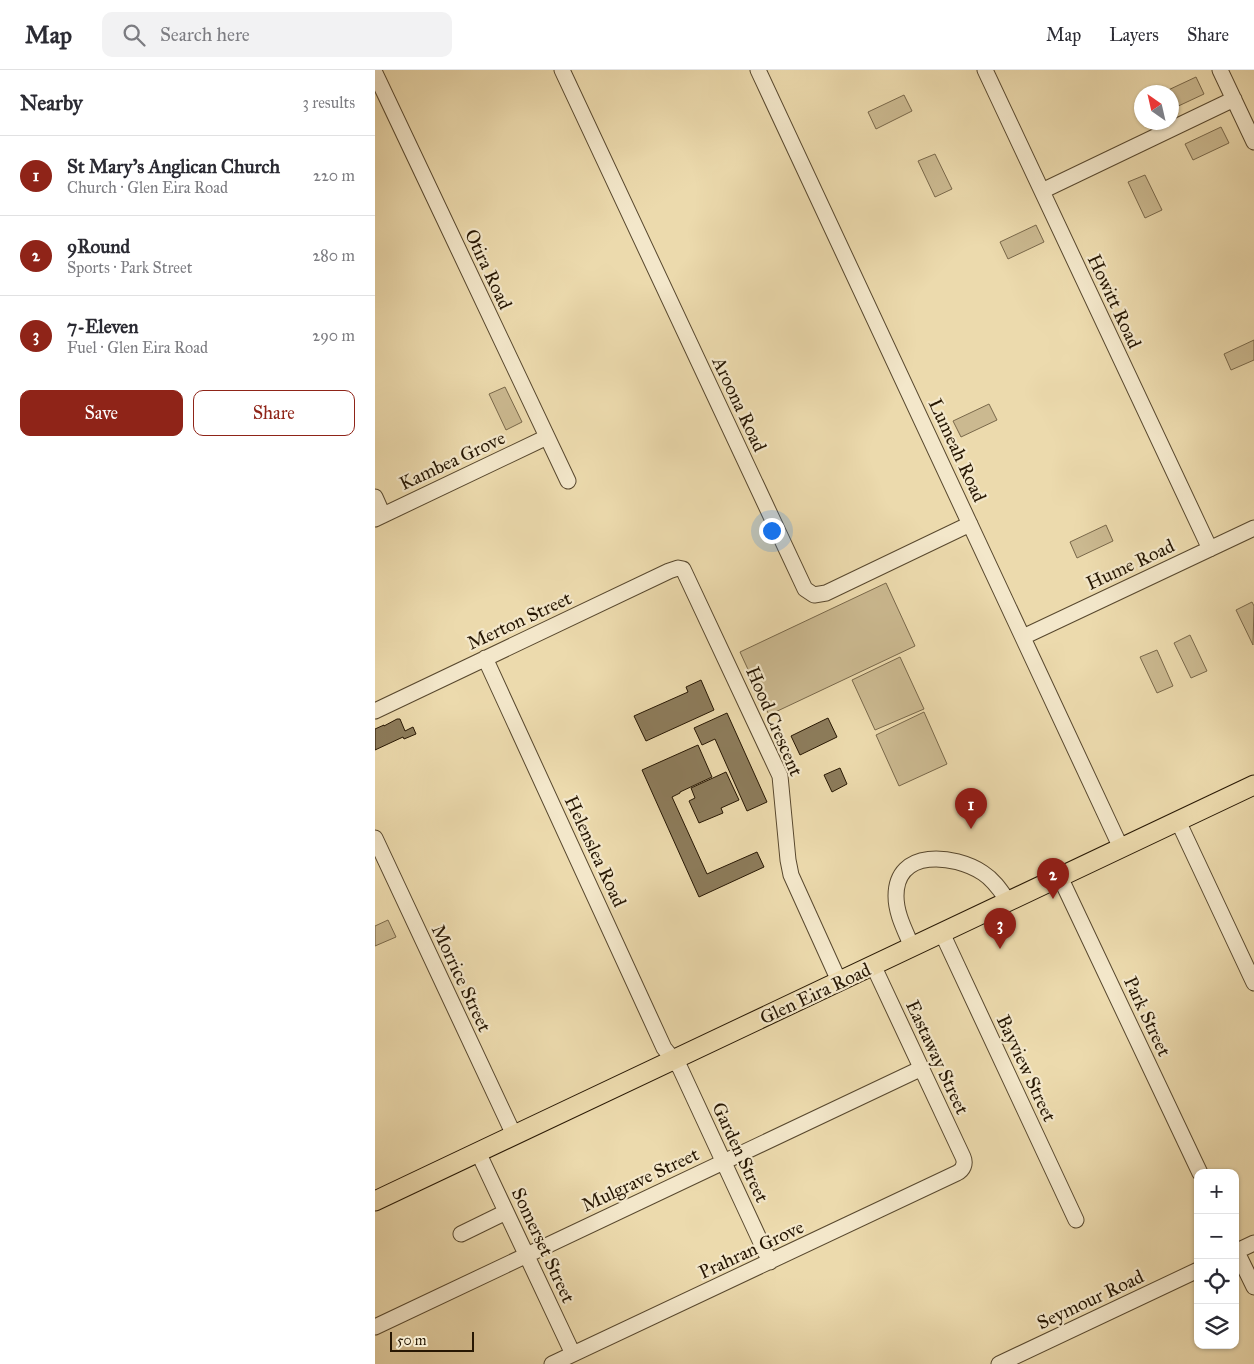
<!DOCTYPE html>
<html lang="en">
<head>
<meta charset="utf-8">
<style>
	body { margin:0; font-family:"IM FELL Great Primer",serif; background:#f2f2f3; color:#2b2b33 }
	.controls { position:absolute; right:15px; bottom:15px; display:grid; overflow:hidden; border-radius:10px; box-shadow:0 1px 4px #0004 }
	.controls button { width:45px; height:45px; display:grid; place-items:center; padding:0; border:0; border-bottom:1px solid #e1e1e2; background:#fff; color:#2b2b33; font:25px sans-serif }
	.compass { position:absolute; left:759px; top:15px; width:45px; height:45px; border-radius:50%; background:#fff; box-shadow:0 1px 4px #0004; rotate:326deg }
	.scale { position:absolute; left:15px; bottom:12px; width:84px; box-sizing:border-box; padding-left:5px; border:2px solid #271703; border-top:0; font-size:14px; line-height:18px; white-space:nowrap; color:#271703; -webkit-text-stroke:4px #f3e7ca; paint-order:stroke }
	.you { position:absolute; left:396px; top:460px; width:18px; height:18px; margin:-12px; border:4px solid #fff; border-radius:50%; background:#1a73e8; box-shadow:0 0 0 8px #1a73e833 }
	.badge { display:grid; place-items:center; width:32px; height:32px; border-radius:50%; background:#8f2418; color:#fff; font-size:16px; font-weight:700 }
	.pin { position:absolute; translate:-50% -41px; filter:drop-shadow(0 1px 2px #0008) }
	.pin::after { content:''; position:absolute; top:26px; width:18px; height:15px; background:inherit; clip-path:polygon(0 0,100% 0,50% 100%) }
	.list { margin:0; padding:0; list-style:none }
	h2 { display:flex; justify-content:space-between; align-items:center; height:65px; margin:0; padding:0 20px; font-size:21px }
	h2 small { font-size:16px; font-weight:400; color:#7c7c81 }
	.list li { display:grid; grid-template-columns:32px 1fr auto; gap:15px; align-items:center; box-sizing:border-box; height:80px; padding:0 20px; border-top:1px solid #e1e1e2 }
	.list b { display:block; font-size:19px; white-space:nowrap }
	.list p { margin:0; font-size:16px; white-space:nowrap; color:#7c7c81 }
	.list em { font-size:16px; font-style:normal; color:#7c7c81 }
	.actions { display:flex; gap:10px; padding:15px 20px }
	.actions a { flex:1; padding:11px 0; border:1px solid #8f2418; border-radius:10px; text-align:center; font-size:18px; color:#8f2418 }
	.actions .main { background:#8f2418; color:#fff }
	.icon { flex:none; width:28px; height:28px; fill:none; stroke:currentColor; stroke-width:2; stroke-linecap:round; stroke-linejoin:round }
	.map { position:relative; flex:none; width:879px; height:1294px; overflow:hidden }
	header { display:flex; align-items:center; gap:30px; box-sizing:border-box; height:70px; padding:0 25px; background:#fff; border-bottom:1px solid #e1e1e2 }
	header strong { font-size:24px }
	nav { display:flex; gap:28px; margin-inline-start:auto; font-size:18px }
	.search { width:350px; height:45px; background:#f2f2f3; display:flex; align-items:center; gap:12px; box-sizing:border-box; padding:0 18px; border-radius:10px; color:#7c7c81; font-size:19px }
	main { display:flex }
	aside { flex:1; background:#fff }
	.map>svg:first-child { display:block }
	.green { fill:#cbb990; stroke:#79684a }
	.building { fill:#8d7c5b; stroke:#271703 }
	.lines { fill:none; stroke-linecap:round; stroke-linejoin:round }
	.minor-casing { stroke:#58482e; stroke-width:17 }
	.major-casing { stroke:#271703; stroke-width:21 }
	.minor { stroke:#f3e7ca; stroke-width:15 }
	.major { stroke:#ecdaad; stroke-width:19 }
	.labels { text-anchor:middle; stroke-width:4.5; stroke-linejoin:round; paint-order:stroke }
	.street-label { font-size:19px; fill:#271703; stroke:#f3e7ca }
</style>
</head>
<body>
<header>
<strong>Map</strong>
<div class="search"><svg class="icon" aria-label="search" viewBox="0 0 24 24"><circle cx="10" cy="10" r="6"/><path d="M15 15l6 6"/></svg>Search here</div>
<nav><a>Map</a><a>Layers</a><a>Share</a></nav>
</header>
<main>
<aside>
<h2>Nearby<small>3 results</small></h2>
<ul class="list">
<li><span class="badge">1</span><div><b>St Mary's Anglican Church</b><p>Church · Glen Eira Road</p></div><em>220 m</em></li>
<li><span class="badge">2</span><div><b>9Round</b><p>Sports · Park Street</p></div><em>280 m</em></li>
<li><span class="badge">3</span><div><b>7-Eleven</b><p>Fuel · Glen Eira Road</p></div><em>290 m</em></li>
</ul>
<div class="actions"><a class="main">Save</a><a>Share</a></div>
</aside>
<div class="map">
<svg width="879" height="1294" viewBox="0 0 879 1294">
	<rect width="100%" height="100%" fill="#ecdaad"/>
	<filter id="stains"><feTurbulence type="fractalNoise" baseFrequency=".004" numOctaves="4"/><feColorMatrix values="0 0 0 0 .2 0 0 0 0 .09 0 0 0 0 .02 0 0 0 .5 -.17"/></filter>
	<radialGradient id="worn" r=".72"><stop offset=".6" stop-color="#630" stop-opacity="0"/><stop offset="1" stop-color="#630" stop-opacity=".3"/></radialGradient>
	<!-- green -->
	<path class="green" d="M821 7 829 24 797 39 796 22H789Z
		M529 25 537 41 501 59 493 42Z
		M846 57 854 73 818 90 810 74Z
		M560 84 577 119 560 127 543 91Z
		M770 105 787 140 770 148 753 112Z
		M661 155 669 172 633 189 625 172Z
		M879 270V290L856 300 849 284Z
		M130 317 147 352 131 360 114 324Z
		M614 334 622 350 586 367 578 351Z
		M731 455 738 471 702 488 695 472Z
		M511 513 540 576 394 645 365 582Z
		M877 532 879 536 878 575 861 540Z
		M815 565 832 601 816 608 799 573Z
		M782 580 798 616 782 623 765 587Z
		M525 587 549 639 500 660 477 610Z
		M549 642 572 694 524 716 501 665Z
		M13 850 21 867 0 876V856Z"/>
	<!-- building -->
	<path class="building" d="M326 610 339 640 271 671 259 646 313 622 311 617Z
		M352 643 392 732 372 741 340 669 327 675 319 658Z
		M453 648 462 667 425 685 416 666Z
		M22 649H25L30 661 38 657 41 664 29 669 28 667 0 680V659L9 655V656Z
		M323 675 337 707 305 722V723L297 727 332 804 382 782 389 797 324 827 267 700Z
		M465 698 472 714 457 722 449 705Z
		M351 702 364 730 346 738 348 743 324 753 314 731 320 728 316 718Z"/>
	<g class="lines">
		<defs>
			<path id="minor" d="M187 0 430 519 439 525 451 523 595 454
				M383 0 746 778
				M610 0 835 479
				M845 0 879 72
				M0 3 193 411
				M667 121 859 29
				M0 427 8 445
				M0 449 172 367
				M648 567 879 458
				M110 588 289 978 305 998 395 1192
				M0 641 294 501 303 498 308 499 405 706 413 790 416 805 464 911
				M803 751 879 913
				M0 768 139 1065
				M685 807 825 1103
				M567 863 701 1150
				M537 877C530 860 521 844 521 826 521 778 579 784 608 803 619 810 626 821 633 831
				M103 1082 198 1284
				M86 1164 131 1142
				M860 1178 879 1217
				M860 1182 879 1173
				M0 1257 547 998
				M177 1294 582 1103C588 1100 591 1094 588 1087L498 895
				M624 1294 823 1200"/>
			<path id="major" d="M0 1131 879 715"/>
		</defs>
		<!-- minor casing -->
		<use href="#minor" class="minor-casing"/>
		<!-- major casing -->
		<use href="#major" class="major-casing"/>
		<!-- minor -->
		<use href="#minor" class="minor"/>
		<!-- major -->
		<use href="#major" class="major"/>
	</g>
	<g class="labels">
		<!-- street labels -->
		<g class="street-label">
			<text transform="translate(114 199) rotate(65)" y="7">Otira Road</text>
			<text transform="translate(740 231) rotate(65)" y="7">Howitt Road</text>
			<text transform="translate(365 334) rotate(65)" y="7">Aroona Road</text>
			<text transform="translate(583 380) rotate(65)" y="7">Lumeah Road</text>
			<text transform="translate(77 390) rotate(-25)" y="7">Kambea Grove</text>
			<text transform="translate(755 494) rotate(-25)" y="7">Hume Road</text>
			<text transform="translate(144 550) rotate(-25)" y="7">Merton Street</text>
			<text transform="translate(400 651) rotate(67)" y="7">Hood Crescent</text>
			<text transform="translate(221 781) rotate(65)" y="7">Helenslea Road</text>
			<text transform="translate(87 908) rotate(65)" y="7">Morrice Street</text>
			<text transform="translate(440 923) rotate(-25)" y="7">Glen Eira Road</text>
			<text transform="translate(773 946) rotate(65)" y="7">Park Street</text>
			<text transform="translate(563 987) rotate(65)" y="7">Eastaway Street</text>
			<text transform="translate(652 998) rotate(65)" y="7">Bayview Street</text>
			<text transform="translate(366 1082) rotate(65)" y="7">Garden Street</text>
			<text transform="translate(265 1109) rotate(-25)" y="7">Mulgrave Street</text>
			<text transform="translate(169 1175) rotate(65)" y="7">Somerset Street</text>
			<text transform="translate(376 1179) rotate(-25)" y="7">Prahran Grove</text>
			<text transform="translate(715 1229) rotate(-25)" y="7">Seymour Road</text>
		</g>
	</g>
	<rect width="100%" height="100%" filter="url(#stains)"/>
	<rect width="100%" height="100%" fill="url(#worn)"/>
</svg>
<div class="controls">
<button>+</button>
<button>−</button>
<button><svg class="icon" aria-label="locate" viewBox="0 0 24 24"><circle cx="12" cy="12" r="6"/><path d="M12 2v4M12 18v4M2 12h4M18 12h4"/></svg></button>
<button><svg class="icon" aria-label="layers" viewBox="0 0 24 24"><path d="M12 4l9 5-9 5-9-5zM3 14l9 5 9-5"/></svg></button>
</div>
<svg class="compass" viewBox="-18 -18 36 36"><path d="M0-13l5 13h-10z" fill="#e53935"/><path d="M0 13l5-13h-10z" fill="#7c7c81"/></svg>
<div class="scale">50 m</div>
<div class="you"></div>
<div class="pin badge" style="left:596px;top:759px">1</div>
<div class="pin badge" style="left:678px;top:829px">2</div>
<div class="pin badge" style="left:625px;top:879px">3</div>
</div>
</main>
</body>
</html>
